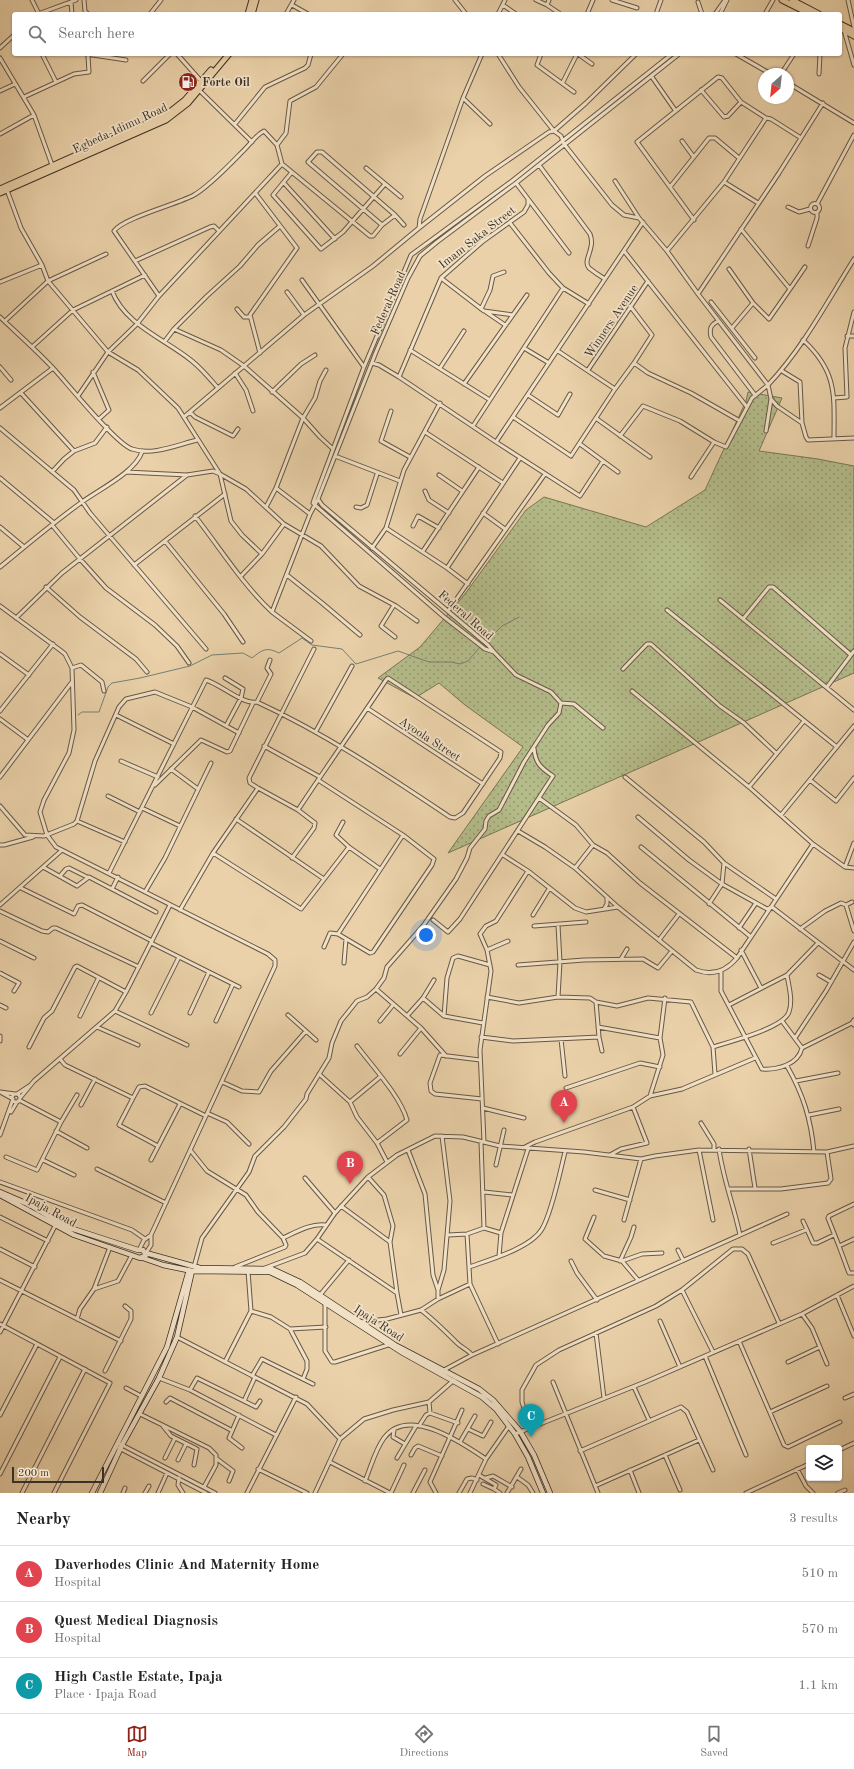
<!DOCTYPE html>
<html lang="en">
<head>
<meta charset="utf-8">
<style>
	body { margin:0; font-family:"Old Standard TT",serif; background:#f2f2f2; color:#222 }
	.controls { position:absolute; right:12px; bottom:12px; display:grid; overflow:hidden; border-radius:4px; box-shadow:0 1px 3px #0004 }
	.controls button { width:36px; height:36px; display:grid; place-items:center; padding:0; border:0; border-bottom:1px solid #e0e0e0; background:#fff; color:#222; font:20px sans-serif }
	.compass { position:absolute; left:758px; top:68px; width:36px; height:36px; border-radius:50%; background:#fff; box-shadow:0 1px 3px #0004; rotate:207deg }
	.scale { position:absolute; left:12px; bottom:10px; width:92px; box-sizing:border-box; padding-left:4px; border:2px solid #3d3024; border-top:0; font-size:11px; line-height:14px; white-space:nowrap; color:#3d3024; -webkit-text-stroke:3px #f1e1c7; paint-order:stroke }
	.you { position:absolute; left:426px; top:935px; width:14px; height:14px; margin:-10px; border:3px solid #fff; border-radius:50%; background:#1a73e8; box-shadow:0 0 0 6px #1a73e833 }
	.badge { display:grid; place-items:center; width:26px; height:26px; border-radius:50%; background:#8f2418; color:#fff; font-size:13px; font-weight:700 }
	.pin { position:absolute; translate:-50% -33px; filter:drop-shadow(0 1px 2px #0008) }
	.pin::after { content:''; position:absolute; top:21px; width:14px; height:12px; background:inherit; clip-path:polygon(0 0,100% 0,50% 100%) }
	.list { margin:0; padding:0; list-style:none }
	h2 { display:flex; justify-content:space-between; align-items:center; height:52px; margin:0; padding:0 16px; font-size:17px }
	h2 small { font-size:13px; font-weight:400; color:#767676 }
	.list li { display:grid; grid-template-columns:26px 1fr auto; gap:12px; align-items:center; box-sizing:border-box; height:56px; padding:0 16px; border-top:1px solid #e0e0e0 }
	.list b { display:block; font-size:15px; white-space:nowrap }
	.list p { margin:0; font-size:13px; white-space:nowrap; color:#767676 }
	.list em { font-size:13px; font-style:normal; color:#767676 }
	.icon { flex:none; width:22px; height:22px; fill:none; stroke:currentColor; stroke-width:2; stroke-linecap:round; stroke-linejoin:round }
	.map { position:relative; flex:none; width:854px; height:1493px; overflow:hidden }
	.search { position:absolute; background:#fff; box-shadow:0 1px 3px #0004; left:12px; right:12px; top:12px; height:44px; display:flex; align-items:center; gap:10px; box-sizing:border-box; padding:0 14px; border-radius:4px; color:#767676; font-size:15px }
	.sheet { height:220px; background:#fff }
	nav { display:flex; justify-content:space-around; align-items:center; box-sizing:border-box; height:56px; border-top:1px solid #e0e0e0; background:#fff; font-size:11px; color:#767676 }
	nav a { display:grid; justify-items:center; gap:2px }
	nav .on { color:#8f2418 }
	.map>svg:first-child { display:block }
	.grass { fill:url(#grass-dots); stroke:#787657 }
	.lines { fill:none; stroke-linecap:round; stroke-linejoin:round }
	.stream { stroke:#748174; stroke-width:1 }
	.street-casing { stroke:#685845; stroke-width:5 }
	.secondary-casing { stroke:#3d3024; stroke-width:6 }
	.primary-casing { stroke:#3d3024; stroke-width:7 }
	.street { stroke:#f1e1c7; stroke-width:3 }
	.secondary { stroke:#f1e1c7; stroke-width:4.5 }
	.primary { stroke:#ead1a9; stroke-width:5 }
	.labels { text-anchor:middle; stroke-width:3.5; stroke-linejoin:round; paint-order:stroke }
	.poi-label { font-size:12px; font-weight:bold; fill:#3d3024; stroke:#f1e1c7; text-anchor:start }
	.street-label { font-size:12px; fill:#3d3024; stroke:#f1e1c7 }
</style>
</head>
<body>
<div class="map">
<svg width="854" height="1493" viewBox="0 0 854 1493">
	<defs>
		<pattern id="grass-dots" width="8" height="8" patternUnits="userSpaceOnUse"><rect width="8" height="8" fill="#b4bc8a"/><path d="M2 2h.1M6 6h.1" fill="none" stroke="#949971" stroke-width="1.8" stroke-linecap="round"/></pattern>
	</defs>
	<rect width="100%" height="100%" fill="#ead1a9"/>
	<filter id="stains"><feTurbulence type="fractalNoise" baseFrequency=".005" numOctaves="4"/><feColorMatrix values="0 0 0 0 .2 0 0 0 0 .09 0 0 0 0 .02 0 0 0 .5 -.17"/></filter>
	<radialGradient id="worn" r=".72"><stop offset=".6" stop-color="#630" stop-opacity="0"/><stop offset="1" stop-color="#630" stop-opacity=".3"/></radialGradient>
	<!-- grass -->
	<path class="grass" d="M748 392 782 398 759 451 818 459 854 466V673L448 853 523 747 465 705 439 683 415 698 378 678 420 647 465 594 526 510 544 497 646 527 705 490 746 401Z"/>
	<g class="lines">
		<!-- stream -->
		<path class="stream" d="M487 641 502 626 519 617
			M78 715 82 712H99L108 687 112 683 140 678 190 666 212 655 243 653 252 658C263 649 267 647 279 653L302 638 312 645 342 649 356 664 398 651 429 662H451L460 664 468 661 480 647"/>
		<defs>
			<path id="street" d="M32 0 39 14
				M84 0 85 11 88 14
				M455 0 466 14
				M536 0 547 5 549 0
				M612 0 637 8
				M848 0 854 27
				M71 2 72 14
				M698 2 702 14
				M292 5 308 14
				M503 5 516 14
				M547 5 559 13
				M38 14 76 0
				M150 14 161 0
				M286 14 294 0
				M498 14 505 0
				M587 14 593 0
				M656 14 661 0
				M715 14 725 0
				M720 14 727 0
				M765 14 773 0
				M844 30 854 65
				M0 48 14 35
				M42 54 56 82
				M86 54 126 60
				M177 54 201 81
				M482 54 463 98 420 219 419 228 485 176 549 132 554 131 586 103 636 54
				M498 54 519 87 554 131 561 136 564 144 612 205 624 215 639 218 667 251
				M541 54 537 65 574 92
				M578 54 592 64
				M736 54 771 74
				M0 58 34 115 52 165
				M781 74 794 54
				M819 74 820 54
				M652 77 675 110
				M143 81 170 54
				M563 82 577 54
				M788 83 854 123
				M199 90 252 142
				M701 90 724 117 728 116 741 102
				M0 91 15 84
				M24 97 74 74 89 72 88 56
				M463 98 490 124
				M235 124 265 87 305 68 308 65 311 54
				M0 134 34 115
				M801 138 771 119 766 118 724 182 667 251 698 294 779 173 823 103
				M682 141 693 156
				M277 145 286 133 290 101 316 87 343 54
				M539 165 590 234C596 249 582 260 589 268 594 272 600 276 605 279
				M366 168 401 197
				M292 172 273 195 321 249 343 232 385 184
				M615 181 639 218
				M724 182 758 203
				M284 183 335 239
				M516 183 569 253
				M670 187 709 138H715L739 158
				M7 190 21 228 42 265 48 281 108 352 138 370 178 408 220 474 231 521 242 535 262 554
				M256 194 297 248 250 315 260 353
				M810.5 208a4.5 4.5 0 1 1 9 0a4.5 4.5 0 1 1-9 0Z
				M817 204 854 135
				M788 207 799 212 810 209
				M395 215 404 225
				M694 220 637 142 718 77 722 78 741 102 766 118
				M808 246 817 218V212
				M624 251 747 407
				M135 261 210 227 214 226 219 231
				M729 269 753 303 769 319 790 289 741 229
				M441 278 484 311 513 315
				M302 280 364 367
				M0 282 42 265
				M563 288 589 304
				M790 289 805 267
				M112 291C125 325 165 339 192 361 202 369 210 379 218 388
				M287 292 304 315
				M698 294 768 385C803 348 827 302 854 259
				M159 296 114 231C123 218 178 204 194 195 211 185 232 162 246 148 252 142 256 135 264 131L277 145 282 164 370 236H373L382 225 395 215 322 152H317L308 162 382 225
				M711 302 755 358
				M237 309 244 317H250
				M481 309 490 290 493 276 504 272
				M486 312 505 325
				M0 317C18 334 36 350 53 368 67 383 116 444 132 449 152 456 177 445 197 440
				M5 321 48 281 106 254
				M718 321C711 325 709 328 711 337L755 395
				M732 328 753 303
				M174 329 221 350 244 366 303 418 320 437 333 449
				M847 336H854
				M803 340C838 372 834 396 834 439
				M165 341 174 329 207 296 240 266 258 245 280 226
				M32 347 73 310 145 275
				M524 348 549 363
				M410 350 490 400
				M558 351 615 389
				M372 363 379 365 399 377 496 442 643 222
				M634 363 648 373 691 393 740 421
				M0 367 11 380
				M440 368 464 331
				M588 370 648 281
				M782 371 800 382 802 423
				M93 372 109 410 99 419
				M235 373 246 390 253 411
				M399 377 441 278 482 242 524 212 528 205V199
				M464 384 527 295
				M272 392 301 364 315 355
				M21 393 74 451 64 459 52 472
				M528 395 558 415 570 394
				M78 396 108 352 137 324 159 296 282 164
				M834 398 847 397 845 348 854 312
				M440 403 404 470 386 528 447 568 468 584
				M0 408 53 368
				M391 411 381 441 410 457
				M190 412 195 417 233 436 238 429
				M184 417 304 315 373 266 419 228
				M513 417 571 456 615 389 634 363 652 335 630 306
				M597 419 650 457
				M473 426 563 288 549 273 510 223
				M0 428 74 490 90 513 206 649
				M766 431 771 399
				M425 432 503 483
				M620 436 643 406 680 421 714 442 691 477
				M496 442 580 496 603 461 580 444
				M714 442 726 447 752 398 768 385 771 399 777 406 802 423 806 437 808 440 854 438
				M74 451 95 443 107 427
				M335 456 400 481
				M603 461 618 472
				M126 472 187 475 213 471 220 474 246 489 284 524 321 546 359 586 396 606 417 621
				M439 475 462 491
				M0 478 54 523
				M276 488 310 514
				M425 491 429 500 449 513
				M318 499 322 505 488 645 494 652 485 649 444 617 316 506 313 503 314 500 364 367 411 255 512 181 672 54
				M266 507 276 488 303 418 315 398 320 381 326 370
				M356 507 361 508 367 505 377 474
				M483 513 505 529
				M195 516C220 548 243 585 272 612L310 514 318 499 376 352 408 278 420 256 437 242 516 183 679 54
				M52 525 80 559 106 588 155 625 177 646 189 663
				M413 526 418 516 439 528
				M0 527 24 547
				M165 541 224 614 243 642
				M372 548 386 528
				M423 551 479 467
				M134 565 225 494
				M0 567C27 545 54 522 82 502 100 489 135 472 142 452
				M447 568 520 458
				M287 575 322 603 360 635
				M241 576 262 554 284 524
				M46 587 80 617 136 659 147 672
				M720 600 854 710
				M394 605 381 626 395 637
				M0 606 60 650 65 654 72 668 74 730 69 753 44 800 40 812 47 835 56 847 268 954 275 960V966L151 1235V1245L146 1253
				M667 610 837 747
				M448 611 545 474
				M272 612 311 641
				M16 618 62 573 187 475
				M743 619 769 587H773L851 655
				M494 652 516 675 551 692 561 703
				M0 654 29 675
				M72 668 81 665 102 682 104 691
				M623 669 647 644H651L720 706 744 723 776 753
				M225 678 243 689 241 698 226 726
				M827 687 854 651
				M257 702 271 674 267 668 270 660
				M367 708 483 784
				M0 711 53 644
				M116 715 174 744
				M0 719 27 739
				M316 731 352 666
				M264 746 320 777
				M121 761 158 777
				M171 769 198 789
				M0 777 72 682
				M625 777 704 842 724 863 776 899
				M318 780 403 835 434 859 432 865 373 952 370 953 338 934 403 835
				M810 780 836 801 854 778
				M155 785 201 740 227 752 230 751 253 703
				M749 787 804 721
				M258 788 298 810 315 823 314 828 292 858
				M108 796 140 812
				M539 798 576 825 593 845 607 853 640 883 737 958
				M0 806 25 835 44 836 74 824 77 821 95 761 119 707 126 699 155 692 192 707 239 733
				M142 808 180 826
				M781 815 854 726
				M638 817 689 860 722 884 767 909 772 907 854 970
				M236 819 324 879
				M77 821 125 842
				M343 822 336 835 349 847
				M518 831 545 847 575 868 618 907
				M854 843 845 867 854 868
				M813 844 845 867
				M0 845H4L33 837
				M641 847 751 937
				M213 853 301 909 349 847 380 869
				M503 855 528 871
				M43 867 77 886 89 877 156 912
				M575 868 593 845
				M109 873 206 680C220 684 243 705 257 702 326 734 387 775 450 817L455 818 463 813 500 758 501 752 388 678 386 680C357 724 327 766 298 810
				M60 876 66 869 69 868 87 877
				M21 888 74 914 78 906 82 905 152 941
				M112 889 118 877
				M145 892 165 858 211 763
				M709 904 722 884 724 863
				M0 905 61 851
				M846 905 854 931
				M604 909 607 904V898
				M180 910 213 853 258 788 250 783 249 778 314 649
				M0 911 42 931 48 932 53 928H56L139 967
				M533 915 549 889
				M433 920 448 932 460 919 553 776C541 768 535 763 534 748
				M534 926 586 922
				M739 928 756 903
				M800 929 825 911 841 903 846 905 852 902
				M659 940 679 914
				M0 941 34 958
				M151 943 239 987
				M324 947 330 933 338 934
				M487 950 508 941
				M741 950 761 988
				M621 959 627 949
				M344 963 346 939
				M518 965 584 960 643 959 658 968 672 951
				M721 971V991L762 1069C777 1070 798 1065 802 1048L852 1023
				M0 973 19 983 14 991
				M819 975 831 982
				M376 989 421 1028 446 1056
				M487 997 519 1003 558 997 590 998 596 1002 617 1006 648 998 691 1002 713 1047 715 1074
				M558 997 560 962 558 925
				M423 998 444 1016 483 1023
				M596 1002 599 1037 602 1051
				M0 1005 6 1008
				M729 1005 787 975 818 943
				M115 1011 187 1045
				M151 1013 179 957
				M190 1013 209 972
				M288 1015 316 1040
				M80 1016 98 979
				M407 1016 423 998 434 980
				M444 1016 447 978 453 958 458 956 490 965
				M854 1020 852 1023 854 1025
				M216 1021 233 984
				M380 1021 393 1005
				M782 1021 802 1048
				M97 1027 138 1045
				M598 1027 660 1038
				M0 1036V1041
				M481 1037 513 1041 599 1037
				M795 1038 826 991 854 942
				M561 1039 565 1076
				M357 1046C373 1067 400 1096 407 1120L377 1143
				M29 1047 44 1018 52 1011 75 967 77 966 126 992
				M713 1047C729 1042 784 1028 789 1012 793 1001 789 987 787 975
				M400 1054 421 1028
				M60 1059 65 1065 133 1098 139 1087 145 1086 206 1116
				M480 1060 440 1055 430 1083 431 1091 435 1094 482 1099
				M787 1066C803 1094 811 1119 814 1152
				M319 1074 350 1102 357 1117 377 1143 387 1162
				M796 1081 838 1073
				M222 1082 242 1091 259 1092 271 1071 306 1031
				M566 1088 640 1063 660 1067
				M0 1092 15 1094
				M2 1093 13 1099
				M17 1094 29 1086
				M12 1098a4 4 0 1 1 8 0a4 4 0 1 1-8 0Z
				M650 1096 663 1055 660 1038 665 998
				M20 1098 34 1081 115 1011 126 992 170 905
				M133 1098 119 1125 158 1146
				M350 1102 380 1077
				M81 1105 95 1079
				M483 1108 524 1118
				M11 1112 17 1102
				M207 1113 227 1122 249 1144
				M809 1115 839 1109
				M61 1122 77 1095
				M701 1123 714 1144V1149
				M56 1131 87 1148
				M0 1135 13 1099
				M481 1142 484 1228 501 1233
				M484 1142 480 1050 491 971 487 950 480 934 486 926 496 921 528 871 575 908 586 912 618 907 696 970C712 976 726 971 737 958L813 844 749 787 632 691
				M523 1148 535 1142 633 1107 650 1096 682 1089 755 1058
				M719 1149C723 1179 734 1206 740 1235
				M749 1149 755 1188
				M408 1150 425 1194 433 1275 438 1290V1299
				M699 1150 713 1220
				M191 1151 207 1171 246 1195 258 1212 283 1238C296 1232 311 1223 326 1225
				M610 1155 621 1149 647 1143 633 1107
				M6 1157 37 1170 61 1122 19 1100
				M43 1160 74 1175
				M151 1160 180 1104
				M496 1165 504 1130
				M97 1169 166 1203
				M368 1177 384 1195 393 1226 390 1242 397 1293
				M305 1178 335 1213
				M0 1182 132 1230 145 1239
				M728 1189H781L828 1183 831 1179 827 1152
				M595 1190 630 1200
				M484 1192 512 1195
				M341 1206 390 1242
				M0 1217 48 1241
				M594 1217 585 1239 604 1256 622 1261 638 1280
				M624 1220 641 1159
				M803 1221 813 1243H817L834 1235
				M467 1234 470 1284 498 1344
				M448 1235 467 1234 484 1228
				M317 1239 397 1293 401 1315
				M854 1239 839 1246 849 1273H854
				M773 1243 806 1230
				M839 1246 828 1218 829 1216 854 1204
				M0 1249 35 1267
				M139 1250 144 1240 151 1235
				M678 1250 683 1260
				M499 1256 501 1233 528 1149
				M571 1261 577 1273 597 1300
				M620 1261 631 1237 634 1227
				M622 1261 642 1254 662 1253
				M194 1267 202 1238 249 1172 255 1156 284 1127 306 1099 307 1094 329 1058 332 1043 341 1021 357 1001 367 997 376 989 384 978 387 967 423 926 456 879 467 858 470 848 485 829 486 821 489 816 499 810 524 762 548 725 559 713 561 703 574 704 603 728
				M235 1267 285 1247 286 1245 283 1238
				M469 1267C489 1260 531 1248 542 1229 552 1212 560 1172 565 1152
				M265 1268 305 1253 317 1239 335 1213 368 1177 397 1155 435 1136 463 1137 500 1146 584 1152 641 1159 655 1156 699 1150 827 1152 854 1146
				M0 1280 121 1341
				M94 1289 118 1281 132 1255
				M438 1290 444 1270 450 1201 442 1136
				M682 1290 713 1352
				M320 1295 349 1260
				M837 1295 854 1336
				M325 1302V1351L332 1362H335L388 1345
				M421 1310C434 1320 445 1331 457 1343 462 1348 467 1349 472 1355
				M251 1311 271 1317 290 1329 307 1361V1369L303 1379
				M802 1314 812 1328 827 1364
				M77 1319 80 1309 94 1289 110 1247
				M660 1321 680 1367
				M360 1322 387 1319 421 1310 438 1299 470 1284
				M0 1324 110 1383 54 1493
				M290 1329 326 1327
				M0 1332 55 1226
				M596 1333 604 1398
				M177 1337 307 1404 340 1439 315 1493
				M739 1341 784 1445 788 1447 840 1422
				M705 1356 746 1455
				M225 1362 251 1311 248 1271
				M788 1362 820 1347
				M444 1370 472 1355 787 1214
				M105 1371 131 1319V1311L125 1306
				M252 1376 262 1359 313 1384
				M159 1378 190 1390 276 1435
				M553 1382 598 1493
				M634 1387 649 1420
				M126 1388 141 1396
				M190 1390 197 1378 256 1407 260 1401
				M845 1398 854 1394
				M244 1401 255 1377
				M166 1402 170 1398 231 1430
				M429 1402 430 1413
				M770 1412 827 1386
				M140 1414 209 1448 216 1455V1465L204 1487
				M0 1415 37 1344
				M239 1415 229 1438 242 1448
				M163 1426 171 1436 197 1449 194 1465
				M419 1426 426 1415 430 1413 458 1423
				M530 1427 522 1402V1390L536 1365 559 1350 656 1306 682 1290 733 1249H742L748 1254 779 1323
				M468 1429 483 1436 491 1422
				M394 1430 393 1437 405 1444
				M515 1434 645 1382 802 1314 854 1286
				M340 1439 364 1419 393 1410 429 1402 454 1380
				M460 1442 475 1416
				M120 1444 215 1493
				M119 1448 206 1493
				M839 1450 854 1443
				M580 1451 681 1407 687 1412 713 1470
				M411 1455 415 1448 418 1446 442 1456
				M665 1455 680 1490
				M165 1458 175 1438
				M397 1458 416 1426
				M217 1459 233 1471 229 1481
				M178 1460 186 1444
				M330 1462 390 1493
				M258 1469 307 1493
				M797 1469 806 1486 813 1493
				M630 1470 639 1493
				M0 1474 60 1357
				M479 1475 496 1485 494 1489 500 1493
				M517 1477 528 1485 533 1493
				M179 1478 178 1485 183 1493
				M486 1478 493 1476 512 1487
				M365 1481C371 1467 375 1450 384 1438 408 1405 462 1443 486 1459
				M483 1484 494 1489
				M595 1486 699 1440
				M22 1493 85 1369
				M123 1493 125 1488
				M145 1493 149 1486
				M158 1493 167 1473
				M247 1493 296 1397
				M391 1493 404 1465
				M413 1493 425 1470
				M436 1493 430 1482 462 1410
				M459 1493 467 1479 472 1478 477 1480
				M470 1493 486 1459 509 1426
				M507 1493 521 1469
				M746 1493 809 1464
				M838 1493 845 1490"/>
			<path id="secondary" d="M0 1192 30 1205 67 1227 138 1250H143L146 1255 140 1258 74 1235 0 1195
				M146 1253 200 1268 272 1269 300 1282 395 1345 479 1389 493 1400 520 1431 534 1455 550 1493
				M143 1258 163 1265 192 1271 270 1272 297 1285 403 1353 482 1397 496 1409 515 1434 528 1457 543 1493
				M92 1493 167 1347 189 1270
				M100 1493 122 1445 159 1378 177 1337 192 1271"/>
			<path id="primary" d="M782 0 810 14
				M792 0 819 14
				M248 14 252 0
				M252 14 256 0
				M840 24 854 31
				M840 28 854 36
				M0 189 166 115 185 100 211 70
				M0 193 166 120 188 103 229 54"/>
		</defs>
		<!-- street casing -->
		<use href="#street" class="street-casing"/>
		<!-- secondary casing -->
		<use href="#secondary" class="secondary-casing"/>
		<!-- primary casing -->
		<use href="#primary" class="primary-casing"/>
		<!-- street -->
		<use href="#street" class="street"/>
		<!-- secondary -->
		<use href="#secondary" class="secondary"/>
		<!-- primary -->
		<use href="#primary" class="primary"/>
	</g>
	<!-- icons -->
	<defs>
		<symbol id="fuel-disc" viewBox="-11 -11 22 22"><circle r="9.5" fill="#8f2418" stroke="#f1e1c7"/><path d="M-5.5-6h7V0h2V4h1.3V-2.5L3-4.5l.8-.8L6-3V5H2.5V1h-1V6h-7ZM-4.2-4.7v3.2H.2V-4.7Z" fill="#fff"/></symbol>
	</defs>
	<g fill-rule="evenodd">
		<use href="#fuel-disc" x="177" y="71" width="22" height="22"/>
	</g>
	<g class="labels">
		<!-- poi labels -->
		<g class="poi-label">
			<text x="202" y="86">Forte Oil</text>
		</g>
		<!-- street labels -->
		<g class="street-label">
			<text transform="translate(120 128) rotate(-25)" y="4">Egbeda-Idimu Road</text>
			<text transform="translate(477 237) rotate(-38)" y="4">Imam Saka Street</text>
			<text transform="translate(388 303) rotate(-66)" y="4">Federal Road</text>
			<text transform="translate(611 321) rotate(-56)" y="4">Winners Avenue</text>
			<text transform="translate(466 615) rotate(41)" y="4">Federal Road</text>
			<text transform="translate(430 739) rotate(33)" y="4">Ayoola Street</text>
			<text transform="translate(51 1210) rotate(29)" y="4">Ipaja Road</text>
			<text transform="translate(379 1323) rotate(33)" y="4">Ipaja Road</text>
		</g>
	</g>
	<rect width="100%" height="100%" filter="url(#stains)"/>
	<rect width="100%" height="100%" fill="url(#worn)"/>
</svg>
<div class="controls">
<button><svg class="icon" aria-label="layers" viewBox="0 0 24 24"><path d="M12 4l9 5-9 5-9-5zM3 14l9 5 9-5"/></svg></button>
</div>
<svg class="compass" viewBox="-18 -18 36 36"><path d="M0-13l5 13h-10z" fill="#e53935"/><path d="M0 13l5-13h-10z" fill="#767676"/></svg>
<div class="scale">200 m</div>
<div class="you"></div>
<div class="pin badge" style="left:564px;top:1123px;background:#e0444e">A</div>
<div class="pin badge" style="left:350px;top:1184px;background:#e0444e">B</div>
<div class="pin badge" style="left:531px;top:1437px;background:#0f9aa8">C</div>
<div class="search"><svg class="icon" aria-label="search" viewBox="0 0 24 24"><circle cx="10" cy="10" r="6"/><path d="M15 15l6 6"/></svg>Search here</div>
</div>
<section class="sheet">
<h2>Nearby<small>3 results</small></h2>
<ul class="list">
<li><span class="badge" style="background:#e0444e">A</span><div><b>Daverhodes Clinic And Maternity Home</b><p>Hospital</p></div><em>510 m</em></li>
<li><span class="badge" style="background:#e0444e">B</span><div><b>Quest Medical Diagnosis</b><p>Hospital</p></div><em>570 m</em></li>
<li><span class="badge" style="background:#0f9aa8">C</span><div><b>High Castle Estate, Ipaja</b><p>Place · Ipaja Road</p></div><em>1.1 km</em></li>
</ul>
</section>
<nav>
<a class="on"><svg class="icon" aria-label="map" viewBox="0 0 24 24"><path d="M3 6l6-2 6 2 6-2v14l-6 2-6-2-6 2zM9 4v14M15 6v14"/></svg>Map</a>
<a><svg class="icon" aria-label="directions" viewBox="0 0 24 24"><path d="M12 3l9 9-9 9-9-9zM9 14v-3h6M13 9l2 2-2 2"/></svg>Directions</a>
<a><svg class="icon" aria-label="saved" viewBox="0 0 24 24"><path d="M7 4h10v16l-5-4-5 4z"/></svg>Saved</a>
</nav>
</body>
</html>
